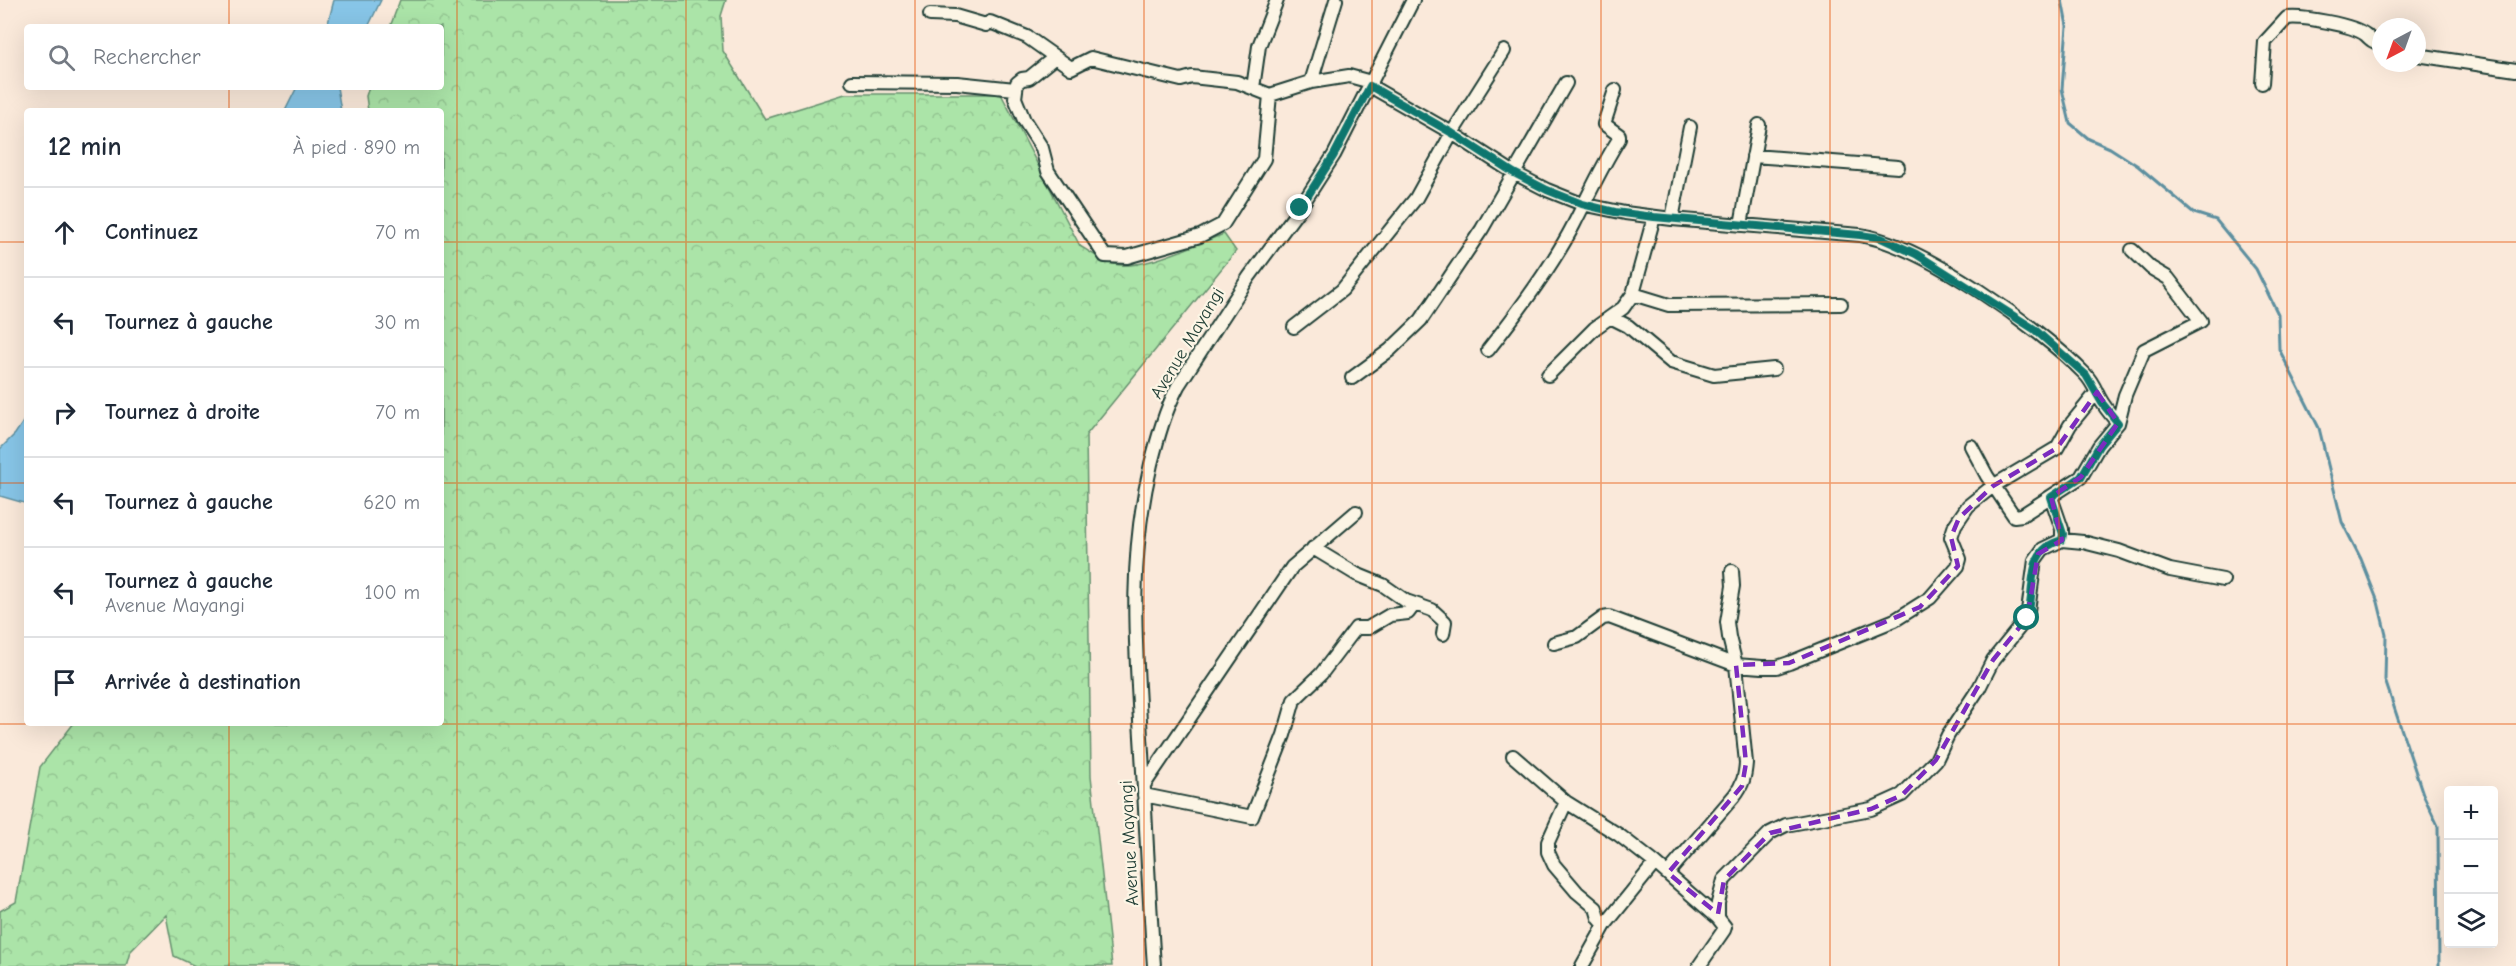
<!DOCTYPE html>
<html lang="fr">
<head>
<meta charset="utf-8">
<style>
	body { margin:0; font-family:"Comic Neue",sans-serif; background:#f2f2f3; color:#1f2937 }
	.controls { position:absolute; right:18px; bottom:18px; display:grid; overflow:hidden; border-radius:6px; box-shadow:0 6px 24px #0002 }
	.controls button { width:54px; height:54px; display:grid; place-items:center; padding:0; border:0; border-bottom:2px solid #e0e1e3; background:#fff; color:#1f2937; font:30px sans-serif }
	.compass { position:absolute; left:2372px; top:18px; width:54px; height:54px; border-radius:50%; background:#fff; box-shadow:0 6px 24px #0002; rotate:221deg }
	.stop { position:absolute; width:18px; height:18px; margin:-14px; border:4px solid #0f766e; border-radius:50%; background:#fff }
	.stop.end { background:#0f766e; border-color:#fff; box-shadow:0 2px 6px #0008 }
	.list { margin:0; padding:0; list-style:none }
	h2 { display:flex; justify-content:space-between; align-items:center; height:78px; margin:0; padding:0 24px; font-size:26px }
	h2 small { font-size:20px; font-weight:400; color:#747a83 }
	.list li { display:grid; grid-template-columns:39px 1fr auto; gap:18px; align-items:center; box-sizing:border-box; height:90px; padding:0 24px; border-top:2px solid #e0e1e3 }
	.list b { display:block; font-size:22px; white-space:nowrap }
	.list p { margin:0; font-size:20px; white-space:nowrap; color:#747a83 }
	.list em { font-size:20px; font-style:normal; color:#747a83 }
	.icon { flex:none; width:33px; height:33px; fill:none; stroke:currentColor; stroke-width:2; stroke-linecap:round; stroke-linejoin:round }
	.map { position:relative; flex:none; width:2516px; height:966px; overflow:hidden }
	.search { position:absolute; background:#fff; box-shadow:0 6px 24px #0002; left:24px; top:24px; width:420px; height:66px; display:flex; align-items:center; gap:15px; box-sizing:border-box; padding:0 21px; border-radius:6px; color:#747a83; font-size:22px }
	.panel { position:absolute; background:#fff; box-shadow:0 6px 24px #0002; left:24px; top:108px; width:420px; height:618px; border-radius:6px }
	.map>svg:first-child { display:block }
	.forest { fill:url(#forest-crowns); stroke:#65906e; stroke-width:1.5 }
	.water { fill:#87c5e7; stroke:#5d8f9f; stroke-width:1.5 }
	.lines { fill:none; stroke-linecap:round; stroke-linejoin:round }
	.stream { stroke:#5d8f9f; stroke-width:3 }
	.minor-casing { stroke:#1f3d34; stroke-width:16 }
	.minor { stroke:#fcf5e5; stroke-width:12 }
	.route { stroke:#0f766e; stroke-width:8 }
	.marked { fill:none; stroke:#7b2cbf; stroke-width:4.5; stroke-dasharray:12 8; stroke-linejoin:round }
	.grid { fill:none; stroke:#e8590c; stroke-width:1.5; stroke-opacity:0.55 }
	.labels { text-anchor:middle; stroke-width:4.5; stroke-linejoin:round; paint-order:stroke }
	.street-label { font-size:18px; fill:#1f3d34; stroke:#fcf5e5 }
</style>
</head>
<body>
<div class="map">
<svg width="2516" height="966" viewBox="0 0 2516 966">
	<defs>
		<pattern id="forest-crowns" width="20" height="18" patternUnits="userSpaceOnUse" patternTransform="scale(1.5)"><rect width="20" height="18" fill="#abe4a8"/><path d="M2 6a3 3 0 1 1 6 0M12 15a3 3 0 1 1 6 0" fill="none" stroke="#93c491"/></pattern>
	</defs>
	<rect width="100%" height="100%" fill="#fae9da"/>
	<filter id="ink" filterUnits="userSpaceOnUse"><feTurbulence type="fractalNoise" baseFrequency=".0167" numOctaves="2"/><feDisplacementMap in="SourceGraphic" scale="12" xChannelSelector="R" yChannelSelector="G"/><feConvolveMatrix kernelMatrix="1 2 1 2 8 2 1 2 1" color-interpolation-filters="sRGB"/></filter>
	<g filter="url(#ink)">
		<!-- forest -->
		<path class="forest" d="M400 0H726L721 16 723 51 765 119 845 94H1001L1080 246C1091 253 1101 260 1113 264 1143 271 1195 244 1224 234L1236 251 1086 435 1091 776 1112 966H195L174 956 166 915 130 952 126 966H0V911L16 902 40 767 74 723H441V111H368L366 96 369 87H441V27H390Z"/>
		<!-- water -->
		<path class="water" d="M334 0H381L368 27H327Z
			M297 87H337L341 111H285Z
			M27 416V501L24 503 0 496V449L15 434Z"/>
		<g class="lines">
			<!-- stream -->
			<path class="stream" d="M2062 0 2067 26 2062 89 2070 123 2089 139 2110 148 2138 166 2194 213 2216 220 2256 269 2278 314 2279 349 2319 428 2342 522 2361 559 2378 602 2386 635 2385 680 2423 794 2438 826 2439 966"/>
			<defs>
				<path id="minor" d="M930 15 955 16 986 25 990 22 1027 37 1071 68 1091 58 1181 80 1192 77 1237 82 1270 95 1311 82 1349 76 1371 82
					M2417 55 2516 70
					M1055 57 1029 78 1022 79 1017 83 1015 98 1024 120 1042 148 1048 171 1105 256 1127 257 1200 236 1223 224 1264 159 1270 95
					M852 82 957 83 1015 89
					M1311 82 1336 0
					M2262 83 2265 42 2287 18C2302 16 2354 25 2366 35 2371 40 2373 42 2381 44
					M1370 86 1452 133 1514 173 1547 190 1582 204 1625 213 1672 219 1860 235C1923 245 2039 327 2085 374 2092 381 2095 389 2099 397 2104 407 2111 415 2118 423
					M1253 88 1259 46 1277 0
					M1753 156 1898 167
					M1672 219 1690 127
					M1741 225 1759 125
					M1633 294 1669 305 1841 304
					M1610 317 1628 326 1671 362 1714 375 1774 369
					M1294 327 1342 290 1416 198 1452 133 1504 51
					M1488 350C1518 312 1552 267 1574 224 1589 195 1601 167 1619 139V135L1604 124 1615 90
					M1548 375 1595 328 1623 308 1633 294 1654 217
					M1352 378 1390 350 1421 320 1482 229 1566 83
					M1971 446 1987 476 2014 516 2022 515 2081 477 2099 446 2118 423 2125 395 2144 350 2201 321 2168 278 2151 268 2132 250
					M2051 497 2062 529V540
					M1313 548 1356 574 1383 585 1406 601 1432 610 1445 622 1443 634
					M1554 643 1577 637 1603 618 1609 617 1736 665 1762 667H1777L1789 663 1895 620 1930 598 1958 566 1960 559 1951 537 1955 525 1968 506 1993 486 2057 448 2070 425 2097 392
					M1513 756 1566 802 1619 835 1655 863 1718 918 1725 927 1724 930 1699 966
					M1144 785 1292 567 1356 512
					M1144 795 1252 817 1284 735 1294 700 1321 674 1356 628H1368L1390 615 1408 613 1414 605
					M1566 802 1548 842V852L1554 865 1577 892 1596 908 1599 918 1605 925
					M1668 873 1734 796C1743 785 1745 776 1746 763L1736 665 1729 637 1727 622 1733 586 1732 571
					M1718 918V903L1724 880 1770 833 1786 825 1871 809 1902 795 1936 760 1948 735 1979 688 1993 660 2027 618 2035 560 2043 549 2062 540 2083 542 2119 551 2170 570 2223 580
					M1154 966C1149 895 1146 824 1142 753 1136 652 1127 563 1151 464 1158 437 1165 411 1178 386L1249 277 1300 208 1334 155 1413 0
					M1582 966 1605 925 1655 863"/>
			</defs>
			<!-- minor casing -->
			<use href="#minor" class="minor-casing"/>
			<!-- minor -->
			<use href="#minor" class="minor"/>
		</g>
	</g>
	<g class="lines" filter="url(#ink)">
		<!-- route -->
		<path class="route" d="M1300 208 1334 155 1370 86 1452 133 1514 173 1547 190 1582 204 1615 212 1654 217 1860 235 1881 238 1916 254 2034 329 2086 375 2102 403 2118 423 2099 446 2081 477 2051 497 2063 534 2062 540C2023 550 2037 589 2027 618"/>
	</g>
	<!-- marked area -->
	<path class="marked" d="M2097 392 2118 423 2081 477 2051 497 2062 540 2038 554 2027 618 1993 660 1936 760 1902 795 1871 809 1770 833 1724 880 1718 914 1668 873 1742 786 1746 763 1736 665 1789 663 1920 607 1958 566 1951 537 1959 518 1993 486 2057 448Z"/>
	<!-- grid -->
	<path class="grid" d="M229 0V27M457 0V966M686 0V966M915 0V966M1144 0V966M1372 0V966M1601 0V966M1830 0V966M2059 0V966M2287 0V966M229 87V111M0 242H27M441 242H2516M0 483H27M441 483H2516M229 723V966M0 724H2516"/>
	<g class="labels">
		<!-- street labels -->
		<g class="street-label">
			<text transform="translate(1187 343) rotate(-59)" y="6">Avenue Mayangi</text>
			<text transform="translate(1129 843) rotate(-93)" y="6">Avenue Mayangi</text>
		</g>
	</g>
</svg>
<div class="controls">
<button>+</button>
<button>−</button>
<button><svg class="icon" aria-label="layers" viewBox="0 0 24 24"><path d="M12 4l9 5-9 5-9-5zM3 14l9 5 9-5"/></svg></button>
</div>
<svg class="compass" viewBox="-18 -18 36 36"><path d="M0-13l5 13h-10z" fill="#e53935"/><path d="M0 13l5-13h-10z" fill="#747a83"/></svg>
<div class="stop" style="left:2027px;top:618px"></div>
<div class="stop end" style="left:1300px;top:208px"></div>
<div class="search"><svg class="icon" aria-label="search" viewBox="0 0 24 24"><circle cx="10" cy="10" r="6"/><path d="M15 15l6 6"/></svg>Rechercher</div>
<section class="panel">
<h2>12 min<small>À pied · 890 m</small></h2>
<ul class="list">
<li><svg class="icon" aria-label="ahead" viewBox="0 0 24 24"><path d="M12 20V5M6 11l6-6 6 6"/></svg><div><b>Continuez</b></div><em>70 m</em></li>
<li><svg class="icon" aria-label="left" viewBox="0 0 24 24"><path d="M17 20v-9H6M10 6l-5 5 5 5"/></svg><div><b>Tournez à gauche</b></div><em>30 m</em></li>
<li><svg class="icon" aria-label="right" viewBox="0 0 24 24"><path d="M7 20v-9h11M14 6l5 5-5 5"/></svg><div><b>Tournez à droite</b></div><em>70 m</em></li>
<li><svg class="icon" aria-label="left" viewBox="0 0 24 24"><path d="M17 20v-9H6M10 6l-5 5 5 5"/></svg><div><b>Tournez à gauche</b></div><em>620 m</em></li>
<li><svg class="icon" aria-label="left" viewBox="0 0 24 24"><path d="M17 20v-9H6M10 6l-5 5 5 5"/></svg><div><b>Tournez à gauche</b><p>Avenue Mayangi</p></div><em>100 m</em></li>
<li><svg class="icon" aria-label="arrive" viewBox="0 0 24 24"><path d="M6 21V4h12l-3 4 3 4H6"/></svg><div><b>Arrivée à destination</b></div></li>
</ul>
</section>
</div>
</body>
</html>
